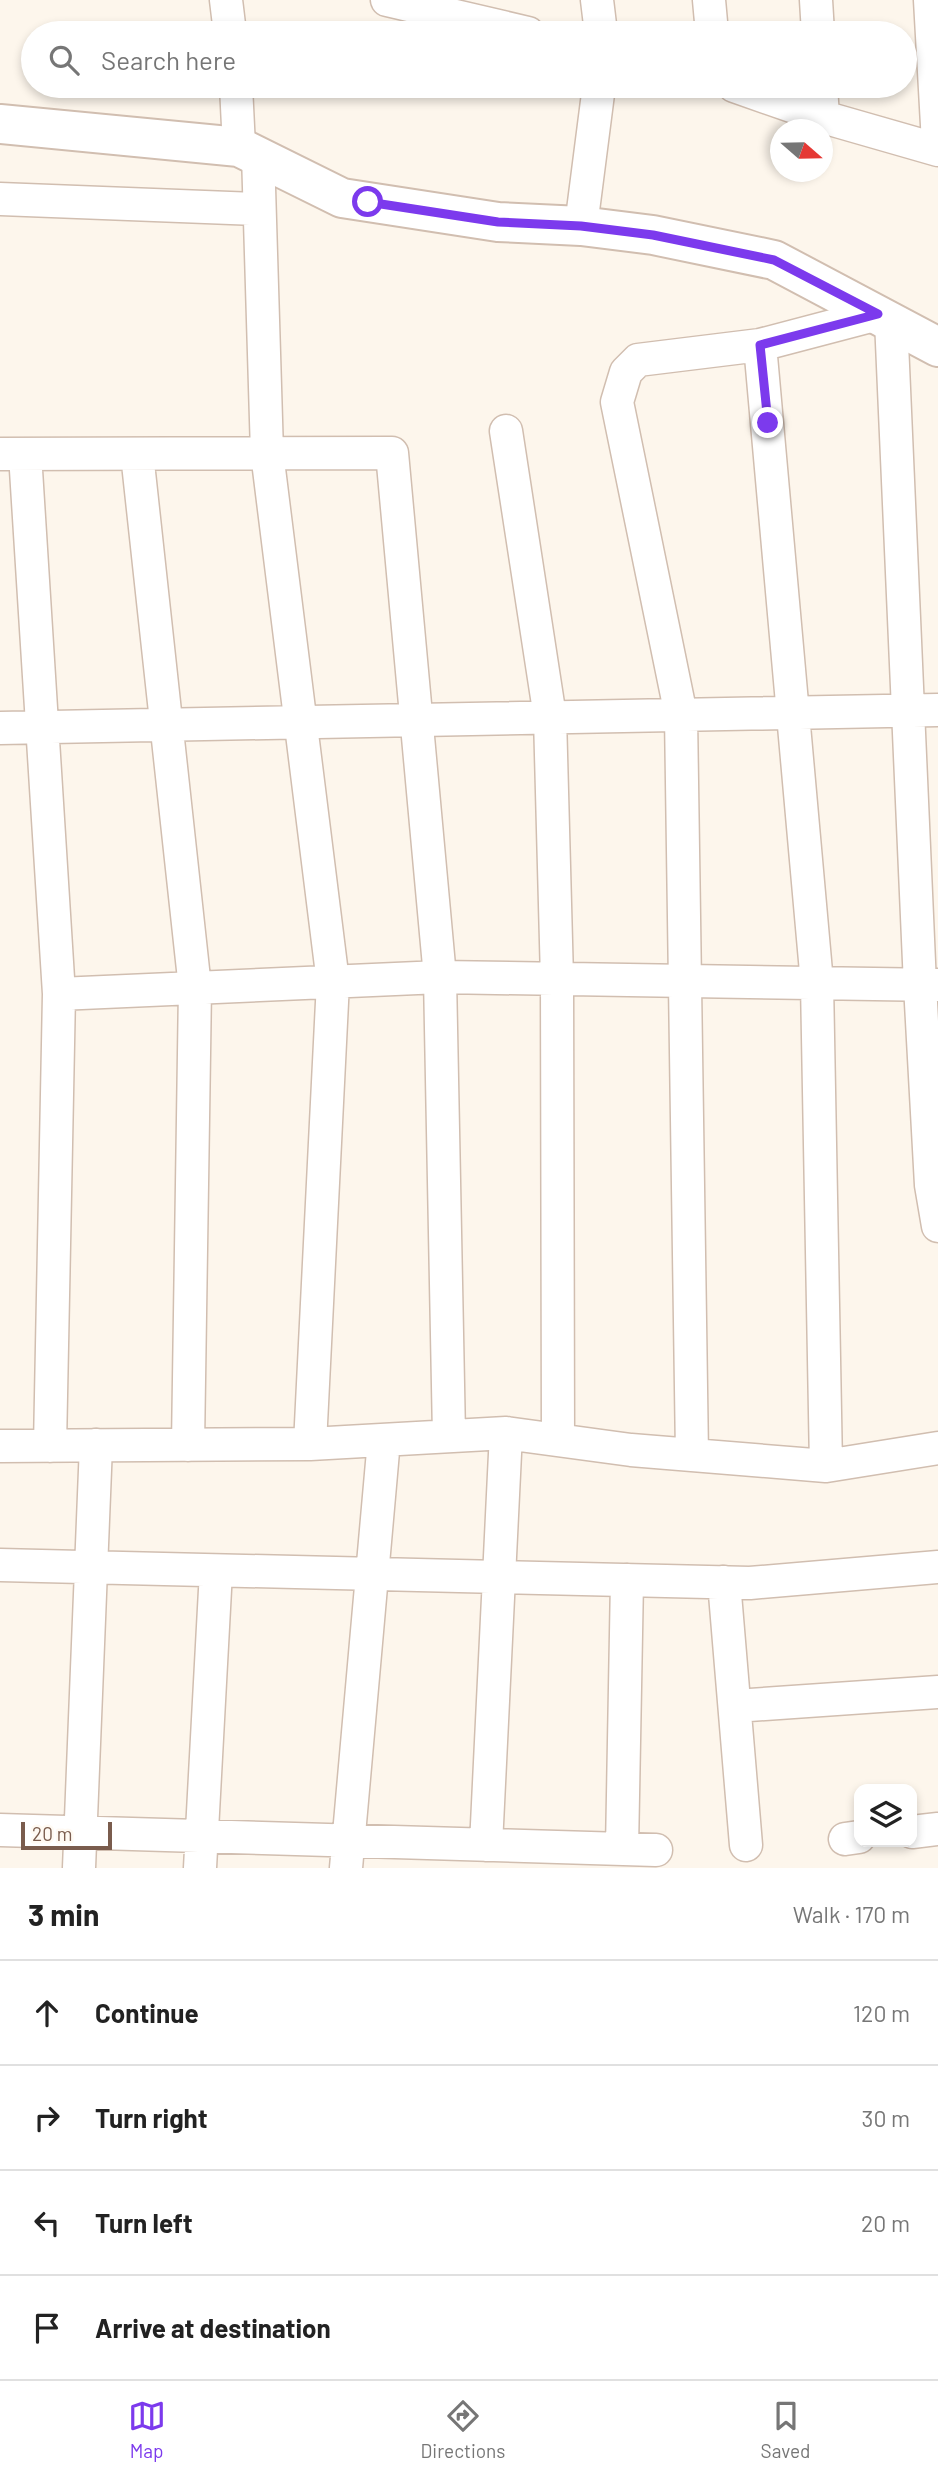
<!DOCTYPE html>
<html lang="en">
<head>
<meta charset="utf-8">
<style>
	body { margin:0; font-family:Barlow,sans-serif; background:#f2f2f2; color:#222 }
	.controls { position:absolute; right:21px; bottom:21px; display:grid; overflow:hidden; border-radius:14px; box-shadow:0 4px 10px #0003 }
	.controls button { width:63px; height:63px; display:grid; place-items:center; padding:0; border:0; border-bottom:2px solid #e0e0e0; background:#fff; color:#222; font:35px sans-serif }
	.compass { position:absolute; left:770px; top:119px; width:63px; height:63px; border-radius:50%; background:#fff; box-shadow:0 4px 10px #0003; rotate:110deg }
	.scale { position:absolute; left:21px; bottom:18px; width:91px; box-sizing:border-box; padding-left:7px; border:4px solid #7a5c4d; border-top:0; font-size:19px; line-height:24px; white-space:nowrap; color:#7a5c4d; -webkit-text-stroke:5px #fffaf3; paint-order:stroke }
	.stop { position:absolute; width:21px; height:21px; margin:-16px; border:5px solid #7c3aed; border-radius:50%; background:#fff }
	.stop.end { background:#7c3aed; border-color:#fff; box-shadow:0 2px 7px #0008 }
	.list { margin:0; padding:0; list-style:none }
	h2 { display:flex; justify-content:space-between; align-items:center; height:91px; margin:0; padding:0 28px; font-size:30px }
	h2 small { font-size:23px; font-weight:400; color:#767676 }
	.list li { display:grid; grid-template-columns:46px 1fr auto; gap:21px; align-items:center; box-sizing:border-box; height:105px; padding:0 28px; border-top:2px solid #e0e0e0 }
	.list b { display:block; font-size:26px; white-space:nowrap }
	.list em { font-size:23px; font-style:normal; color:#767676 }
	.icon { flex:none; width:38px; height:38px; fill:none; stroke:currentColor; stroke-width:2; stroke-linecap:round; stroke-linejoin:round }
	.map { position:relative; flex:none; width:938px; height:1868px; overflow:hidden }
	.search { position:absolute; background:#fff; box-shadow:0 4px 10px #0003; left:21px; right:21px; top:21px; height:77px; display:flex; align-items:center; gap:18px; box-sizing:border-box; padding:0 24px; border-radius:38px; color:#767676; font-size:26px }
	.sheet { height:511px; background:#fff }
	nav { display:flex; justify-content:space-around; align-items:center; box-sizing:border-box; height:98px; border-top:2px solid #e0e0e0; background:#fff; font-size:19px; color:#767676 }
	nav a { display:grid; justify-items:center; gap:4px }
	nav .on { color:#7c3aed }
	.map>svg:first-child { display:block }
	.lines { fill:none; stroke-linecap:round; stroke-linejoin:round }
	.minor-casing { stroke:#d1beb0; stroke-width:35 }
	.tertiary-casing { stroke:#d1beb0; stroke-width:42 }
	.minor { stroke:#fff; stroke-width:32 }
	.tertiary { stroke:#fff; stroke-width:38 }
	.route { stroke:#7c3aed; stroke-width:9 }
</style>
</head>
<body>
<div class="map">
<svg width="938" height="1868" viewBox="0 0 938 1868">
	<rect width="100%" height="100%" fill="#fdf6ec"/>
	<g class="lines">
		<defs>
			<path id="minor" d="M226 0 230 33
				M387 0 528 33
				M597 0 601 33
				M709 0 712 33
				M816 0 818 33
				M930 0 938 143
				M236 86 239 147
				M734 86 823 117 938 150
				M821 86 823 117
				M258 154 267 453 333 982 310 1444
				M0 199 257 209
				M581 226 599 86
				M891 320 920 985 931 1185 938 1226
				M760 345 817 983 826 1466
				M506 431 550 717 557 979 558 1440
				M0 454 392 453 440 977 449 1436
				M25 454 59 994 50 1446
				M137 454 195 988 188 1445
				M0 728 938 710
				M59 994 440 977 938 985
				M0 1446 310 1444 506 1433 631 1450 826 1466 938 1448
				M692 1455 681 715 617 402 626 372 638 360 760 345 878 314
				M0 1565 750 1583 938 1567
				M724 1582 746 1845
				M735 1706 938 1692
				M0 1830 656 1850
				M912 1832 938 1829
				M845 1839 859 1837
				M486 1845 506 1433
				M622 1849 627 1580
				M79 1868 96 1445
				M200 1868 216 1571
				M346 1868 384 1440"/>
			<path id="tertiary" d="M0 124 239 147 342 198 498 222 581 226 653 235 774 260 938 347"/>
		</defs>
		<!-- minor casing -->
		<use href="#minor" class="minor-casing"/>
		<!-- tertiary casing -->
		<use href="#tertiary" class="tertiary-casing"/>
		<!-- minor -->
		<use href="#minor" class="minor"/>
		<!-- tertiary -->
		<use href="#tertiary" class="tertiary"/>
	</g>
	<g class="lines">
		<!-- route -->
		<path class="route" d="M368 202 498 222 581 226 653 235 774 260 878 314 760 345 768 423"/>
	</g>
</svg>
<div class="controls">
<button><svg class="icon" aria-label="layers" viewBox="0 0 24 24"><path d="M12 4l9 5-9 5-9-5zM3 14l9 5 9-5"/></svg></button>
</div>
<svg class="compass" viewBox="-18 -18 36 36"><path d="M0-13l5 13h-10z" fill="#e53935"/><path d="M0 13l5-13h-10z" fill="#767676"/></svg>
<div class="scale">20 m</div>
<div class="stop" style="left:368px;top:202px"></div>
<div class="stop end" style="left:768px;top:423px"></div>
<div class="search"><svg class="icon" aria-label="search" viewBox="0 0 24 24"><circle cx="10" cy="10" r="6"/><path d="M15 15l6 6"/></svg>Search here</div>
</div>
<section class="sheet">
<h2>3 min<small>Walk · 170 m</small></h2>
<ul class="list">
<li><svg class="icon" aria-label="ahead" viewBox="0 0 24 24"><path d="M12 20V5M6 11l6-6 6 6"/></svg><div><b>Continue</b></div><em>120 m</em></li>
<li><svg class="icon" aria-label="right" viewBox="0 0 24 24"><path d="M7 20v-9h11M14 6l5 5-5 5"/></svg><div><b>Turn right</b></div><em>30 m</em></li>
<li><svg class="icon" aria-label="left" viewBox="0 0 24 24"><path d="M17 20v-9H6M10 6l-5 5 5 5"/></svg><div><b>Turn left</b></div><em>20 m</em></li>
<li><svg class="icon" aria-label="arrive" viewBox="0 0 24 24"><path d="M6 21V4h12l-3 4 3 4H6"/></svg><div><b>Arrive at destination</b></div></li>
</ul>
</section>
<nav>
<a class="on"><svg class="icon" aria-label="map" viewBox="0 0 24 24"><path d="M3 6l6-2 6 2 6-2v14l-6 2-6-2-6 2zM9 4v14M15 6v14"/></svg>Map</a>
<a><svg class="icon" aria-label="directions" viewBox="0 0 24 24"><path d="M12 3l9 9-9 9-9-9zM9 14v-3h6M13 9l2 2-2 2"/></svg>Directions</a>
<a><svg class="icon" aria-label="saved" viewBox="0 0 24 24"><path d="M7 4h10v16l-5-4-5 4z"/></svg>Saved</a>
</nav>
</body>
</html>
